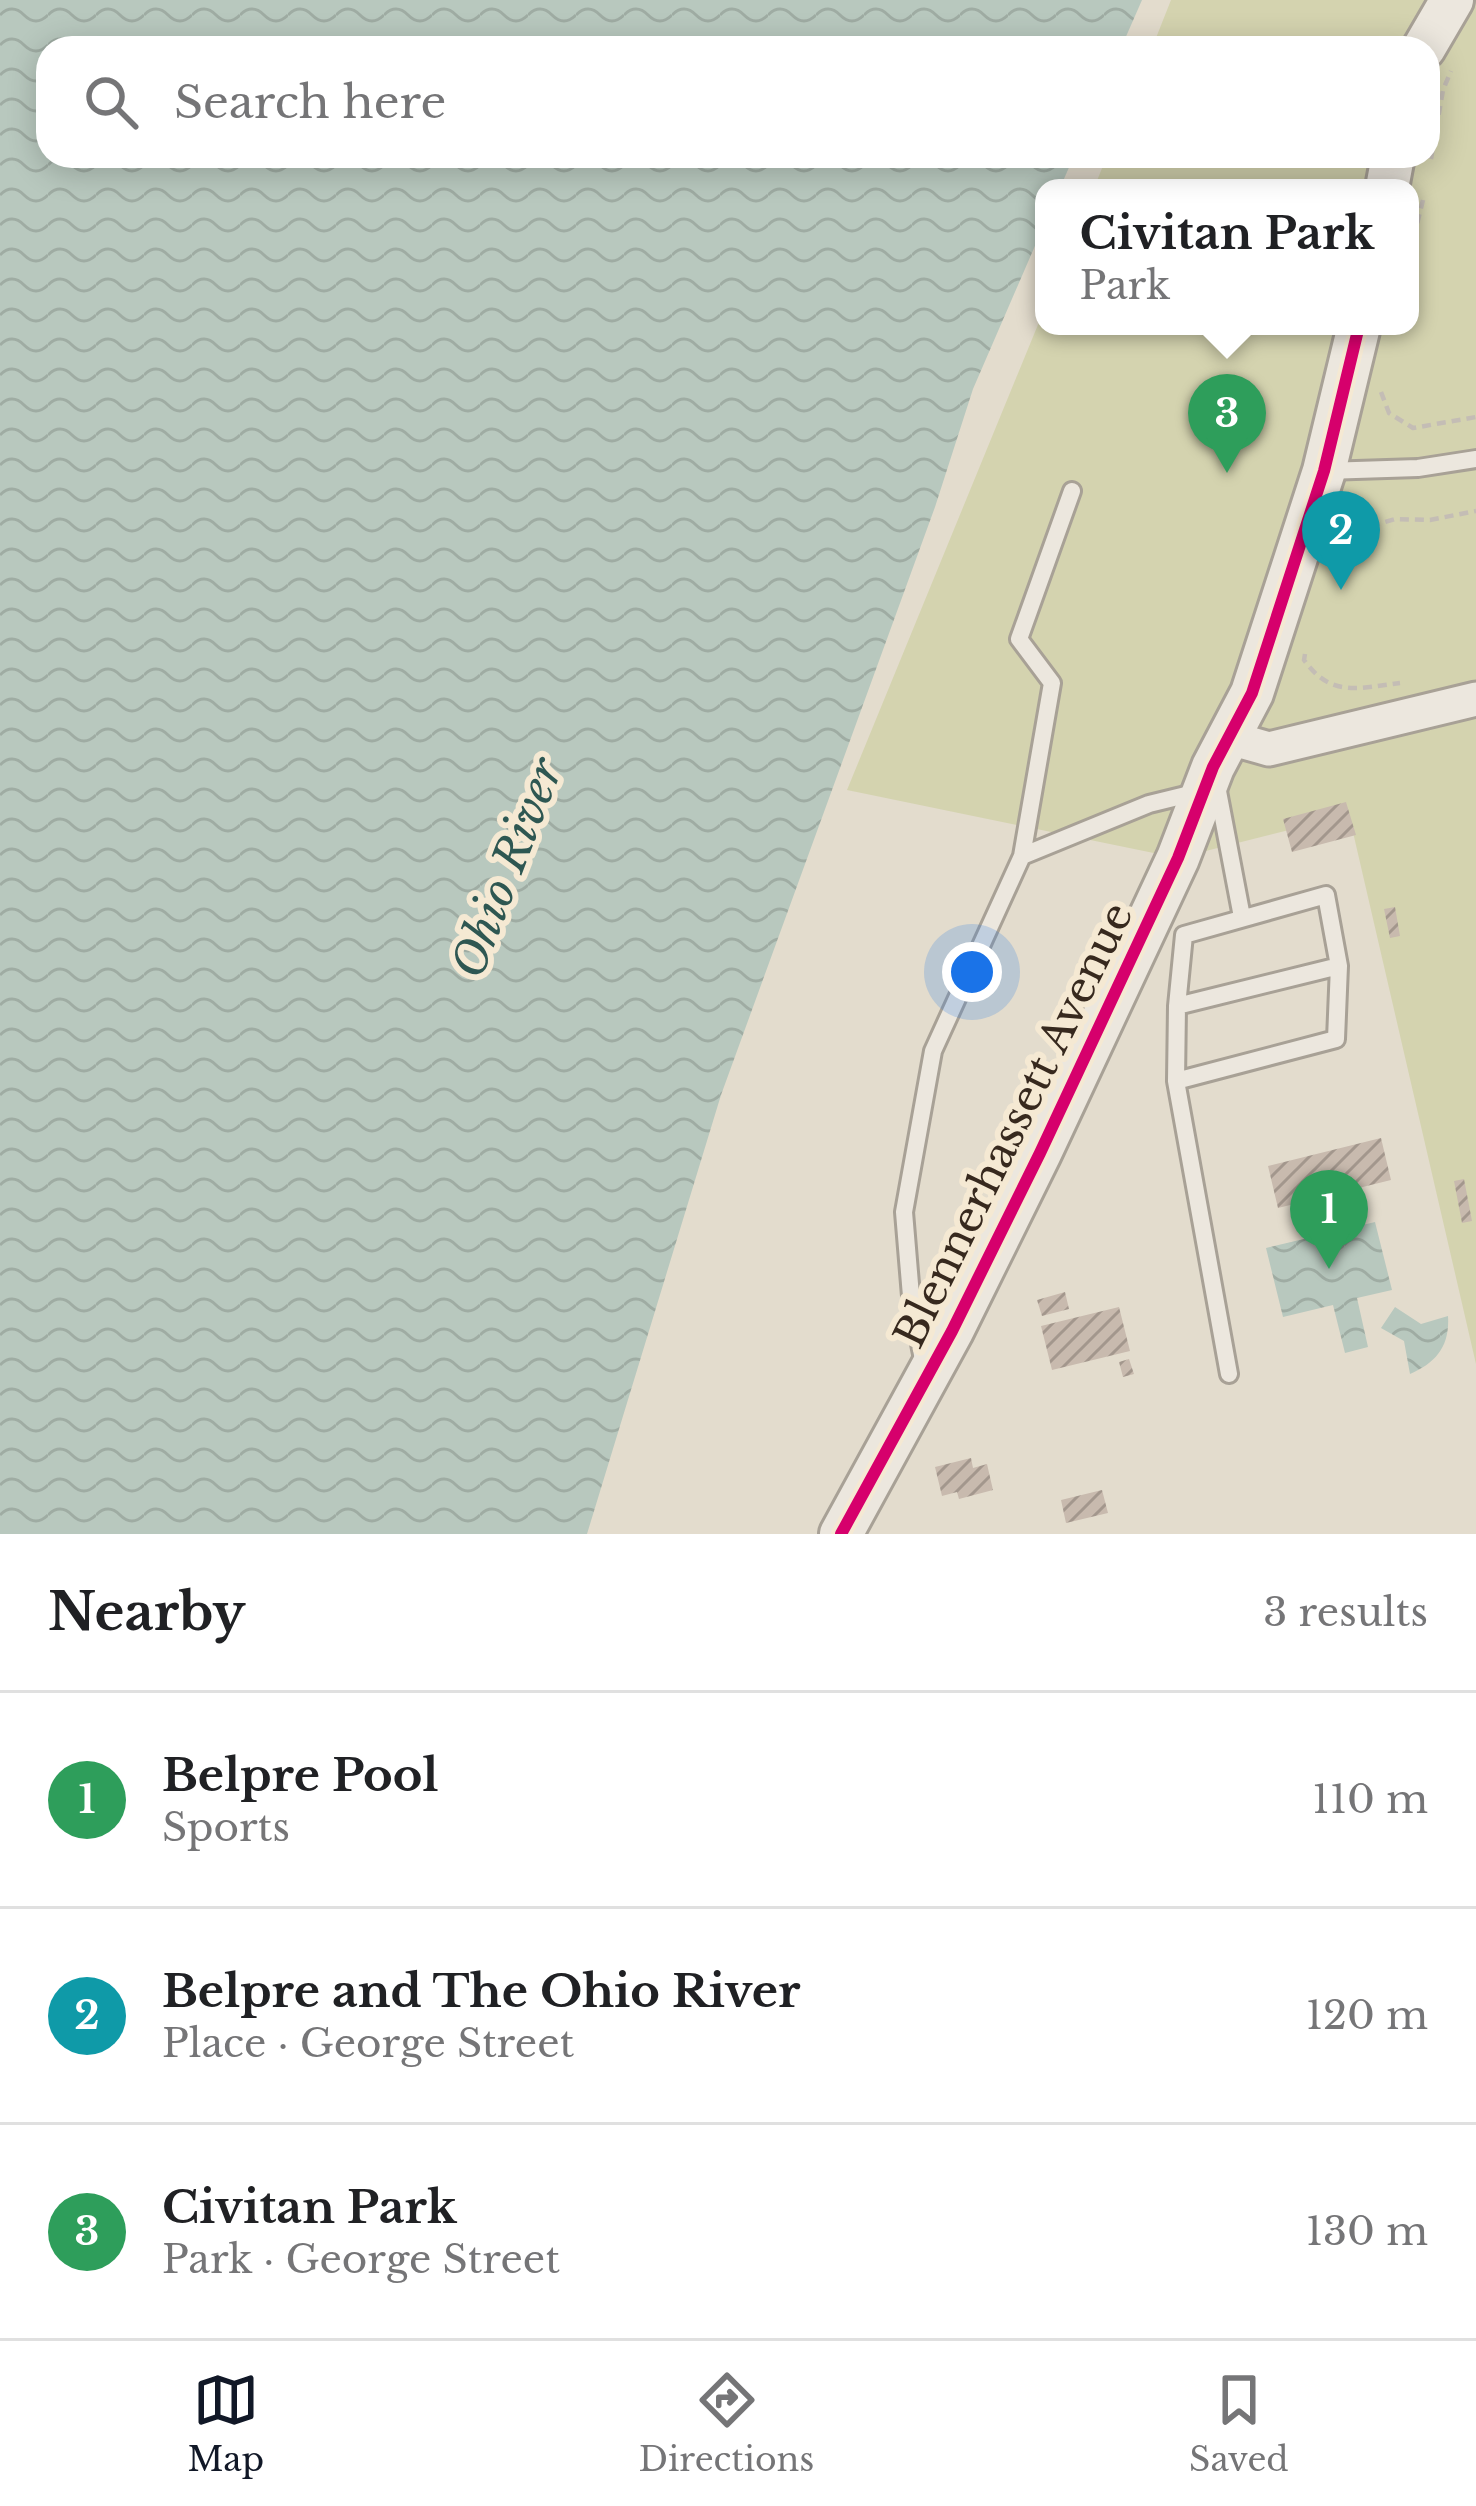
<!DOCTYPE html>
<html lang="en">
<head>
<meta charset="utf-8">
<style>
	body { margin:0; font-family:"Libre Baskerville",serif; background:#f6f6f6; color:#202124 }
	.you { position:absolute; left:972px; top:972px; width:42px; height:42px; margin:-30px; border:9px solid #fff; border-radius:50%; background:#1a73e8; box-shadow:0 0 0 18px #1a73e833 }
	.badge { display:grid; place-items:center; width:78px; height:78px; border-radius:50%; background:#111827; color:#fff; font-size:39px; font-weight:700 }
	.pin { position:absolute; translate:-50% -99px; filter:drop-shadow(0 3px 6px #0008) }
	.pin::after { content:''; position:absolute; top:63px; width:42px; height:36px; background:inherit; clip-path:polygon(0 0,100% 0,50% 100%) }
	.popup { position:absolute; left:1035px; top:179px; width:384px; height:156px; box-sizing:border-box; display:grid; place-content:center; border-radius:24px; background:#fff; filter:drop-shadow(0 3px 9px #0005); font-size:39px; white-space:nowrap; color:#757577 }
	.popup b { font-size:45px; color:#202124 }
	.popup::after { content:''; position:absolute; left:50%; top:100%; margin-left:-24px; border:24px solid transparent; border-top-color:#fff }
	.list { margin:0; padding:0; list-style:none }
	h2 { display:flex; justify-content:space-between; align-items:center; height:156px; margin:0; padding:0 48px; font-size:51px }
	h2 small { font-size:39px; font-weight:400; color:#757577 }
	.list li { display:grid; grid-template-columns:78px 1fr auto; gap:36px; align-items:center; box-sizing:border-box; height:216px; padding:0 48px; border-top:3px solid #e0e0e0 }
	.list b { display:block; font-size:45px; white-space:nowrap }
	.list p { margin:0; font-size:39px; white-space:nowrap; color:#757577 }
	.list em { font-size:39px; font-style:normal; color:#757577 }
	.icon { flex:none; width:66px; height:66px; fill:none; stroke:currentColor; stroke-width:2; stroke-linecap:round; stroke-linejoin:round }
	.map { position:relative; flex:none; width:1476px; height:1534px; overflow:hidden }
	.search { position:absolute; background:#fff; box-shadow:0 6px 30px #0003; left:36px; right:36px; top:36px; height:132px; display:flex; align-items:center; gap:30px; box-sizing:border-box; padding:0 42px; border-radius:36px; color:#757577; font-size:45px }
	.sheet { height:804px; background:#fff }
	nav { display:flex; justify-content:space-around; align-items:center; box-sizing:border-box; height:168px; border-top:3px solid #e0e0e0; background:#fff; font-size:33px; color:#757577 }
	nav a { display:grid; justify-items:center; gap:6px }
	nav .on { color:#111827 }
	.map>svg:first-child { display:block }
	.green { fill:#d4d3af }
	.water { fill:url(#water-waves) }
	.building { fill:url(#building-hatch) }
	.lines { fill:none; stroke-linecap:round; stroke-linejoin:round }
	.service-casing { stroke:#a8a196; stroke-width:22 }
	.minor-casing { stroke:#a8a196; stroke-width:39 }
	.tertiary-casing { stroke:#a8a196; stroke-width:48 }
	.path { stroke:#c4bdb5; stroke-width:4.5; stroke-dasharray:9 6; stroke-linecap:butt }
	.service { stroke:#ece7de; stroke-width:16 }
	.minor { stroke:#ece7de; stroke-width:33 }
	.tertiary { stroke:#ece7de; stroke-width:42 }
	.cycleway-casing { stroke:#f5e9d3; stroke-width:20 }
	.cycleway { stroke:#d6006c; stroke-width:12 }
	.labels { text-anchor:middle; stroke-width:12; stroke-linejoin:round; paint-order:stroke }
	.street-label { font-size:42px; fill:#37291e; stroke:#f5e9d3 }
	.water-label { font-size:45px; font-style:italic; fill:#2e5752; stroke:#f5e9d3 }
</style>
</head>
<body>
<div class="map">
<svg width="1476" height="1534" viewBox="0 0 1476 1534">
	<defs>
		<pattern id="water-waves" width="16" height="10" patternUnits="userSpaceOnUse" patternTransform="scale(3)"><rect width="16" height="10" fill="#b8c8be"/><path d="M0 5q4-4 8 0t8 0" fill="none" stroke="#9faca3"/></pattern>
		<pattern id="building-hatch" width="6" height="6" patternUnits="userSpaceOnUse" patternTransform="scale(3)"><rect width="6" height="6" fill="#c8baae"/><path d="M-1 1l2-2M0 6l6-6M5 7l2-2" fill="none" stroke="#a3978d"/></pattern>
	</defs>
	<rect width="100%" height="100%" fill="#e3dccd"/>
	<!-- green -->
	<path class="green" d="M1171 0H1476V1364L1349 815 1178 858 847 790 1044 310V326H1410V188H1094L1107 156H1428V48H1152Z"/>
	<!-- water -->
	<path class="water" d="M0 0H1142L1121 48H48V156H1074L1060 188H1044V225L973 389 935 507 721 1095 587 1534H0Z
		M1375 1222 1392 1290 1357 1298 1368 1347 1345 1353 1333 1305 1283 1317 1266 1248Z
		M1395 1307 1421 1324 1448 1316C1450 1346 1436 1363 1410 1374L1404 1341 1381 1328Z"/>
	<!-- building -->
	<path class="building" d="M1346 802 1356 835 1292 852 1283 819Z
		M1395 907 1400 936 1390 938 1384 909Z
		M1381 1138 1391 1180 1278 1208 1268 1166Z
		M1464 1179 1472 1221 1462 1223 1454 1181Z
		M1065 1292 1069 1309 1042 1316 1037 1300Z
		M1119 1307 1130 1351 1052 1370 1041 1326Z
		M1129 1359 1134 1374 1123 1377 1119 1362Z
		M971 1458 973 1468 987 1464 993 1490 959 1499 957 1492 942 1496 935 1467Z
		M1102 1490 1108 1513 1066 1523 1061 1500Z"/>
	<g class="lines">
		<defs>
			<path id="service" d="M1325 471 1418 468 1476 459
				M1217 786 1242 917
				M1022 856 1149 804 1198 792
				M1326 895 1339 966 1336 1039 1176 1081 1177 1006 1184 935Z
				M1177 1006 1339 966
				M1176 1081 1229 1374
				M924 1365 911 1296 904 1212 933 1051 1022 856 1052 683 1019 639 1072 491"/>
			<path id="minor" d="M1230 738 1269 749 1476 699"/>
			<path id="tertiary" d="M1424 48 1452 0
				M1387 188 1393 156
				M841 1534 952 1331 1040 1153 1178 858 1213 767 1252 693 1324 471 1359 326"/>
		</defs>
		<!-- service casing -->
		<use href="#service" class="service-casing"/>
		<!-- minor casing -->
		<use href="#minor" class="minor-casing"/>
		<!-- tertiary casing -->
		<use href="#tertiary" class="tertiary-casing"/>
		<!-- path -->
		<path class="path" d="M1431 159 1443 90 1451 71
			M1410 252 1423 200
			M1381 392 1389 413 1413 428 1476 417
			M1331 569 1362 529 1395 519 1430 520 1476 511
			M1305 654 1304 660C1331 698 1359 688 1400 683"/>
		<!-- service -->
		<use href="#service" class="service"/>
		<!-- minor -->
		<use href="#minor" class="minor"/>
		<!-- tertiary -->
		<use href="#tertiary" class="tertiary"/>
		<defs>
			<path id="cycleway" d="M841 1534 952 1331 1040 1153 1178 858 1213 767 1252 693 1324 471 1359 326"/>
		</defs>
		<!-- cycleway casing -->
		<use href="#cycleway" class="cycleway-casing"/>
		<!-- cycleway -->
		<use href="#cycleway" class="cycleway"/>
	</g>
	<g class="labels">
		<!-- street labels -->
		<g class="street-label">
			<text transform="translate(1013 1125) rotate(-64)" y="15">Blennerhassett Avenue</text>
		</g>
		<!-- water labels -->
		<g class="water-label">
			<text transform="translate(507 868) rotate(-69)" y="16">Ohio River</text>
		</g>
	</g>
</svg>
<div class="you"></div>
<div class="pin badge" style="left:1329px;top:1269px;background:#2e9e5b">1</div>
<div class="pin badge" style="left:1341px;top:590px;background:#0f9aa8">2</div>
<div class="pin badge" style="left:1227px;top:473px;background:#2e9e5b">3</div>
<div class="popup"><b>Civitan Park</b>Park</div>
<div class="search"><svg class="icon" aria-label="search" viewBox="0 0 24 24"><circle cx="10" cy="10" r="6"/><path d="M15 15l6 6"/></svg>Search here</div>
</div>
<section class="sheet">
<h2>Nearby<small>3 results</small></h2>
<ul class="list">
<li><span class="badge" style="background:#2e9e5b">1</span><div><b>Belpre Pool</b><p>Sports</p></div><em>110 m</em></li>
<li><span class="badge" style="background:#0f9aa8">2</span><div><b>Belpre and The Ohio River</b><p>Place · George Street</p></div><em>120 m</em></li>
<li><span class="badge" style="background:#2e9e5b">3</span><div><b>Civitan Park</b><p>Park · George Street</p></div><em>130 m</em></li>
</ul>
</section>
<nav>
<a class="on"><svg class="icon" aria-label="map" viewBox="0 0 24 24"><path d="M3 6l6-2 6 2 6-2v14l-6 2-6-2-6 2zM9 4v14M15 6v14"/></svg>Map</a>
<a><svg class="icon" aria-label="directions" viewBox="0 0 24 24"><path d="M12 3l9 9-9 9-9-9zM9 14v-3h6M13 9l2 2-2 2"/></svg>Directions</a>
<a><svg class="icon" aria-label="saved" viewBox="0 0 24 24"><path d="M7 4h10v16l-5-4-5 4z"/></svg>Saved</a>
</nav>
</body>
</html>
